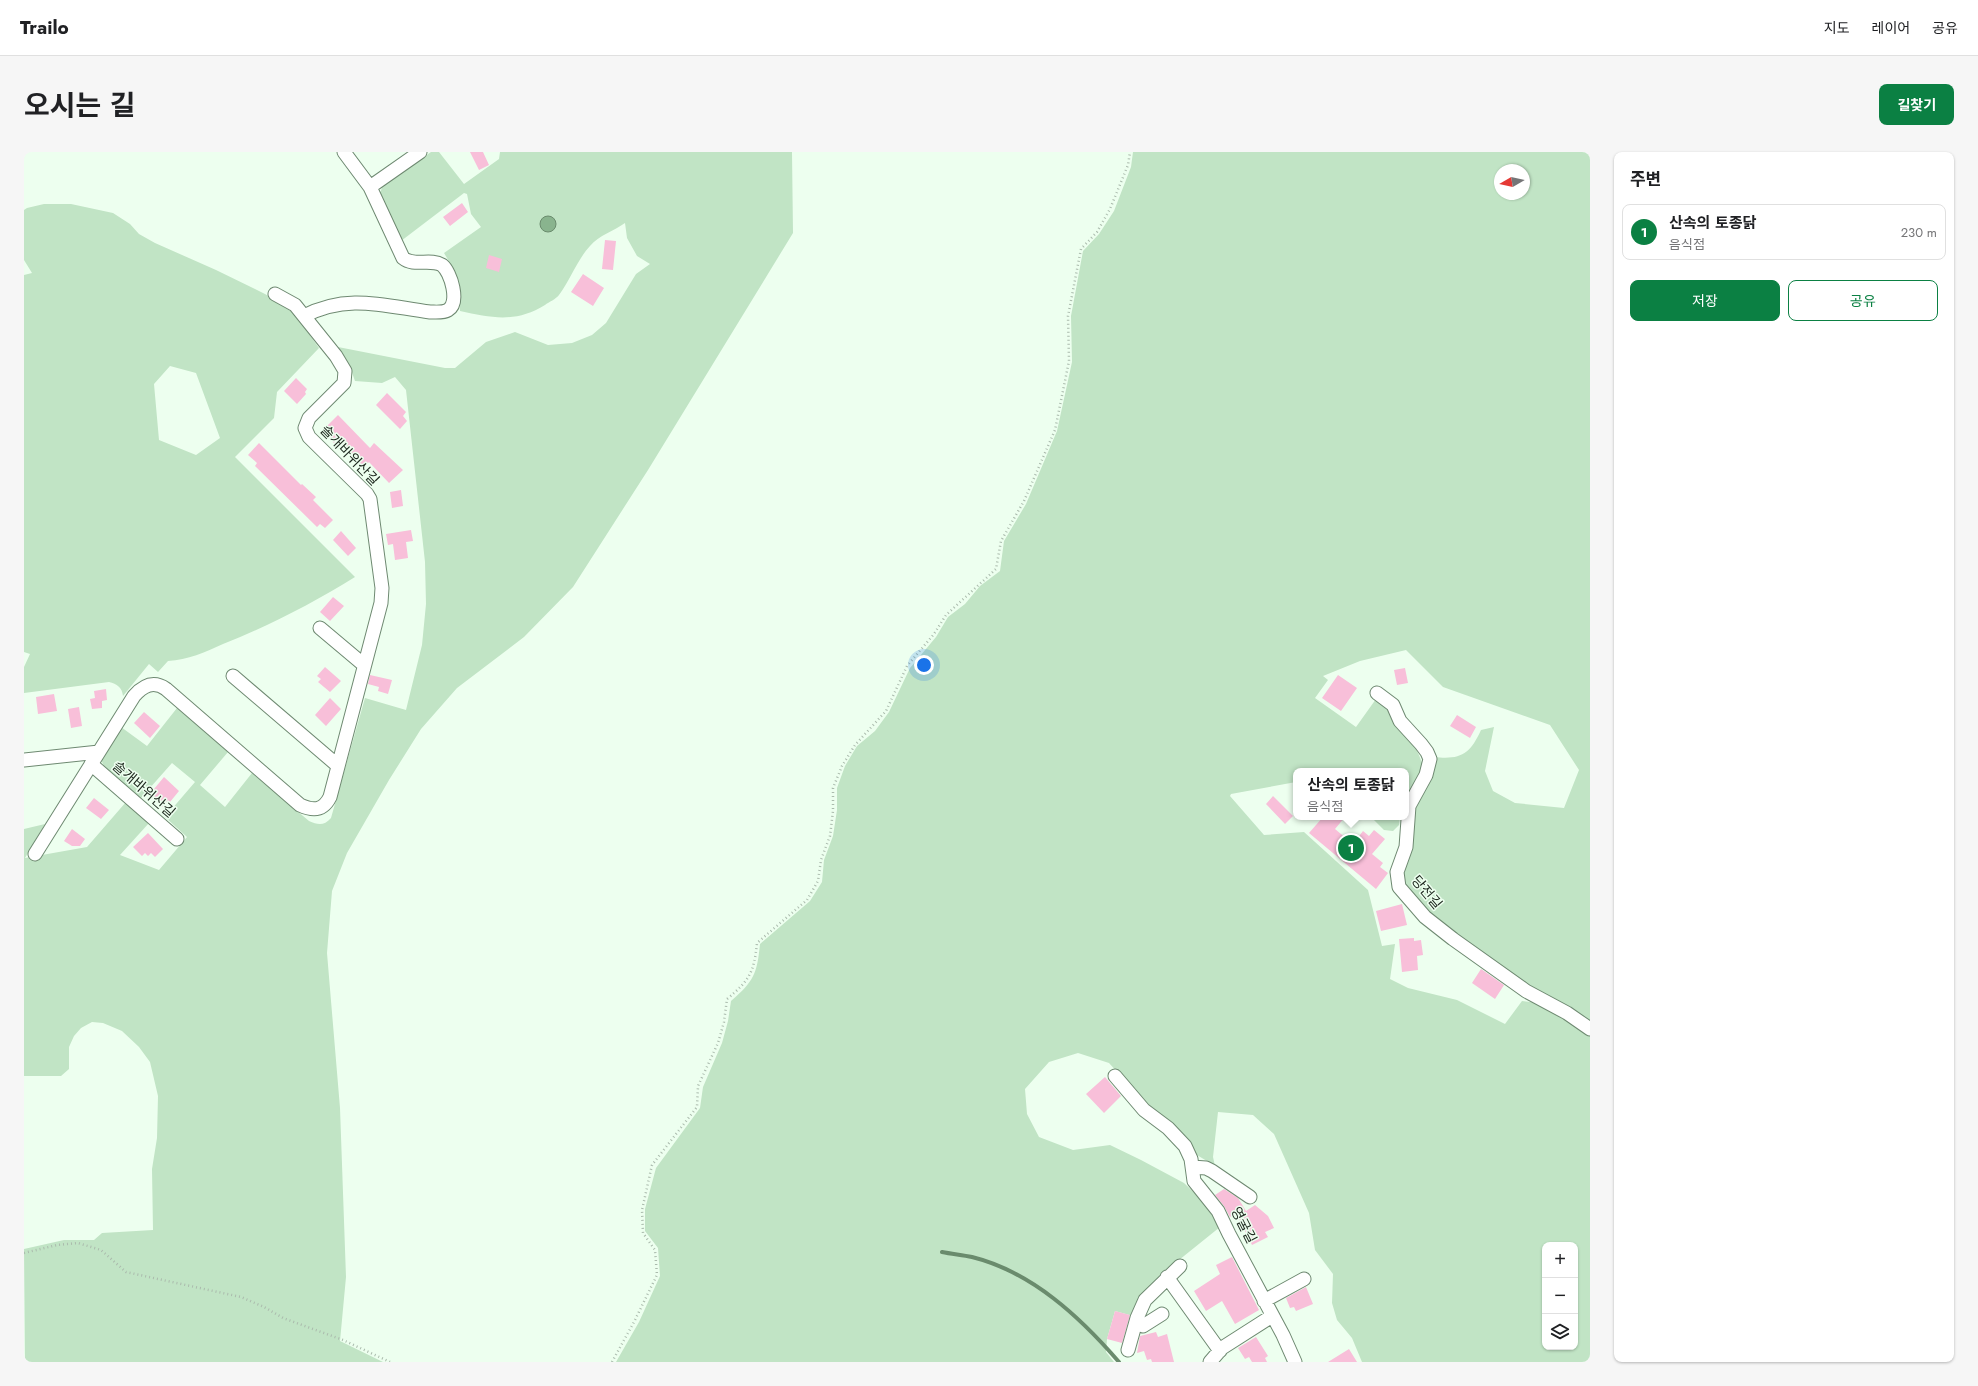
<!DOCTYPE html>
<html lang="ko">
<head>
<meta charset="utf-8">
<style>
	body { margin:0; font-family:Jost,"Noto Sans KR",sans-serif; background:#f6f6f6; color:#202124 }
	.controls { position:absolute; right:12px; bottom:12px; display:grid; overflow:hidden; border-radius:8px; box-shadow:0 1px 3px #0004 }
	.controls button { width:36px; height:36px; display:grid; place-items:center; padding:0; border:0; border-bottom:1px solid #e0e0e0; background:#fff; color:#202124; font:20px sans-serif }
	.compass { position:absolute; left:1470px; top:12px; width:36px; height:36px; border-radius:50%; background:#fff; box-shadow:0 1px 3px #0004; rotate:261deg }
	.you { position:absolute; left:900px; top:513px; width:14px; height:14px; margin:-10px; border:3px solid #fff; border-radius:50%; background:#1a73e8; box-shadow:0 0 0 6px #1a73e833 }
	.badge { display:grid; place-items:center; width:26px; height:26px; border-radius:50%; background:#0b8043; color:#fff; font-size:13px; font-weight:700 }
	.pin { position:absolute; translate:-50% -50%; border:2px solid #fff; box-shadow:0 1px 4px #0006 }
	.popup { position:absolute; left:1269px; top:616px; width:116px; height:52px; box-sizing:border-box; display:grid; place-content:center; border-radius:8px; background:#fff; filter:drop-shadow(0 1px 3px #0005); font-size:13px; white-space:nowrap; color:#757577 }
	.popup b { font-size:15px; color:#202124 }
	.popup::after { content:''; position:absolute; left:50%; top:100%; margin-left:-8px; border:8px solid transparent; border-top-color:#fff }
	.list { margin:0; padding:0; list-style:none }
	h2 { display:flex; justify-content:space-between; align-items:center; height:52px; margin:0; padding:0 16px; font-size:17px }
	h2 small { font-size:13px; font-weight:400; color:#757577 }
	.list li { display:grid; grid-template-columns:26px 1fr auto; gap:12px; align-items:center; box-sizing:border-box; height:56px; margin:0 8px 8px; padding:0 8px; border:1px solid #e0e0e0; border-radius:8px }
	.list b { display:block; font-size:15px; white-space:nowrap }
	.list p { margin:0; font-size:13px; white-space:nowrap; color:#757577 }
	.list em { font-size:13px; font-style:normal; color:#757577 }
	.actions { display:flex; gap:8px; padding:12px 16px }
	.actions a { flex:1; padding:9px 0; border:1px solid #0b8043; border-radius:8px; text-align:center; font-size:14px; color:#0b8043 }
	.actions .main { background:#0b8043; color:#fff }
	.icon { flex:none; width:22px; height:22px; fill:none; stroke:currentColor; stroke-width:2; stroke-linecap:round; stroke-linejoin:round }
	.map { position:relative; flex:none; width:1566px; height:1210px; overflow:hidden; border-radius:8px }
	header { display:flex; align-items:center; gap:24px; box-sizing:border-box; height:56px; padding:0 20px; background:#fff; border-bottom:1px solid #e0e0e0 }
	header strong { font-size:19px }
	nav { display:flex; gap:22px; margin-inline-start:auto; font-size:14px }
	.intro { display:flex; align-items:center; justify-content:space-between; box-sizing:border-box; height:96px; padding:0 24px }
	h1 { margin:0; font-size:28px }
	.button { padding:10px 18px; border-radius:8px; background:#0b8043; color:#fff; font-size:14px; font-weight:700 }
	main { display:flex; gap:24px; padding:0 24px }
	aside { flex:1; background:#fff; border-radius:8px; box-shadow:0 1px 3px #0004 }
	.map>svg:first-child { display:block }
	.green { fill:#c1e4c5; fill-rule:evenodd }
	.water { fill:#89b48e; stroke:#6a8b6d }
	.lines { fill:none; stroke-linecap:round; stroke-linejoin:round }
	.stream { stroke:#6a8b6d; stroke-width:4 }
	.building { fill:#f8bfd9 }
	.minor-casing { stroke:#6e8971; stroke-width:15 }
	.path { stroke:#abbbad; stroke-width:2.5; stroke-dasharray:1 3; stroke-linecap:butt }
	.minor { stroke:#fff; stroke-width:13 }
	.labels { text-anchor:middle; stroke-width:3; stroke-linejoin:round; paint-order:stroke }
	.street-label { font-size:14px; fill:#202b21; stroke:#edffef }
</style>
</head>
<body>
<header>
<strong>Trailo</strong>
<nav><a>지도</a><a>레이어</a><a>공유</a></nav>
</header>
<div class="intro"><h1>오시는 길</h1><a class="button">길찾기</a></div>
<main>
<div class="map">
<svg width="1566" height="1210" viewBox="0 0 1566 1210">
	<rect width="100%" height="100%" fill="#edffef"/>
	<!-- green -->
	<path class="green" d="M407 0H415L440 32 475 7 476 0H768L769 81 624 318 549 435 500 485 433 536 397 577 365 628 323 701 308 739 303 801 316 956 322 1125 316 1189 359 1210H1L0 1097 40 1088H70L78 1081 129 1078 128 1017 133 986 134 944 126 910 115 895 98 879 79 871 68 870 57 876 50 884 45 895V917L37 924H0V677L21 672 1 706 63 695 102 650 125 671 96 703 135 718 163 685 141 665 171 630 148 611 117 646 81 616 77 608 97 575 123 594 153 556 204 600 176 633 201 655 228 621 285 669C294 673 300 674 307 666L341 546 382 558 398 493 402 452 401 410 382 238 371 225 358 231 331 229 325 212 314 195 421 216H431L462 190 491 180 524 193 548 191 568 183 582 171 612 122 626 112 613 104 603 86 601 71C590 79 575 83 566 94 553 108 547 127 535 143 532 147 525 150 521 153 492 171 468 166 436 159 435 134 434 124 420 101L457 75 447 62 443 42 440 41 377 89 356 41 359 33Z
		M1109 0H1566V872L1519 845 1414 770 1376 727 1387 665 1410 605C1437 608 1446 602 1457 578L1470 575 1461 619 1469 639 1491 651 1540 656 1555 618 1526 573 1419 535 1382 498 1336 509 1299 524 1304 528 1291 546 1332 575 1352 547C1370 560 1393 592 1399 614L1382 650V619H1272V630L1207 642 1206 644 1240 683 1280 680 1344 738 1358 794 1371 792 1366 827 1384 836 1433 848 1481 872 1498 849 1514 851 1566 881V1210H1338L1328 1186 1313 1168 1308 1151 1309 1122 1291 1098 1285 1061 1250 982 1229 963 1194 960 1189 1005 1191 1014 1173 1003 1167 995 1121 951 1085 911 1054 901 1025 910 1001 937 1003 962 1015 985 1049 998 1086 993 1117 1008 1160 1031 1178 1048 1196 1075 1155 1108 1109 1164 1091 1159 1083 1187 1082 1200 1090 1210H592L615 1170 636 1124 634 1096 621 1079V1057L632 1016 676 956 679 935 698 891 704 869 707 849C730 829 733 822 736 792L786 749 798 730 800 708 809 684 813 658V636L821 614 833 594 851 579 865 560 886 516 912 485 924 465 941 452 956 434 976 419 980 389 1002 352 1033 279 1048 210 1047 164 1059 99 1075 82 1090 59 1107 15ZM1476 18H1500V42H1476ZM1521 1093H1551V1195H1521Z
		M20 52H47L89 61 106 72 115 82 131 91 192 118 241 142 268 158 295 196 253 240 250 266 211 305 331 425C289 451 245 474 199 492 181 500 164 508 144 509L134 520 125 512 99 544C98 535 93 532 85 530L0 541V515L6 502 0 500V123L8 121 0 108V58L3 56ZM146 214 172 221 196 286 172 303 135 288 130 232Z
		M1347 665H1376L1375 673 1369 679 1360 678Z"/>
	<!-- water -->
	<path class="water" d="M516 72a8 8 0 1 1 16 0a8 8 0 1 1-16 0Z"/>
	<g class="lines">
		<!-- stream -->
		<path class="stream" d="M918 1100C928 1102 938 1103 948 1105 1008 1120 1056 1165 1095 1210"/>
	</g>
	<!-- building -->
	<path class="building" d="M446 0H459L465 13 455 18Z
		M438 51 444 60 426 74 419 65Z
		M581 88 592 89 589 118 578 117Z
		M465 103 478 107 475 120 462 116Z
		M559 122 580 136 569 154 547 140Z
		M272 226 283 237 281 240 282 242 273 252 260 239Z
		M363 241 382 260 379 264 383 269 376 277 352 253Z
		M314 263 346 296 350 291 379 318 365 331 345 310 340 315 313 288 310 291 298 279Z
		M235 291 277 333 278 332 292 345 289 348 309 368 301 376 296 372 293 375 231 314 233 311 224 303Z
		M377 338 379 354 368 356 366 340Z
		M387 378 389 389 382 390 384 406 371 408 369 392 364 393 362 382Z
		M317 379 332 396 324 404 309 388Z
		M309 445 320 454 306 469 296 460Z
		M301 515 317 529 306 540 294 530 297 527 293 524Z
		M1381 516 1384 531 1373 533 1370 518Z
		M346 523 368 528 364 542 354 539 355 535 344 532Z
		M1314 523 1333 536 1317 559 1298 546Z
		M82 537 83 548 78 549V556L68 557 66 547 71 546 70 539Z
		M30 542 33 559 14 562 12 545Z
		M306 546 317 557 302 574 291 563Z
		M55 555 58 574 47 576 44 557Z
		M120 560 136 574 126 586 110 571Z
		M1433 563 1452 575 1446 586 1426 574Z
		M140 625 155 639 146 650 144 648 138 655 125 643Z
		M1249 644 1269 664 1261 672 1242 652Z
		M70 646 85 658 77 667 62 656Z
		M1299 665H1321L1311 677 1329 692 1339 679 1345 684 1350 678 1361 687 1348 702 1359 711 1356 715 1364 721 1352 737 1285 681Z
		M48 677 61 687 56 694H48L40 689Z
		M124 681 139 697 131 705 127 701 124 704 121 701 118 704 109 695Z
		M1378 752 1383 773 1357 779 1352 759Z
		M1390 786V789L1397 788 1399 803 1393 804 1394 818 1378 820 1375 787Z
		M1457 817 1480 833 1471 847 1448 831Z
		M1081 925 1097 944 1080 961 1062 942Z
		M1200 1037 1214 1046 1222 1059 1231 1053 1244 1064 1250 1076 1241 1080 1244 1085 1228 1093 1212 1061 1206 1065 1200 1054 1191 1043Z
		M1208 1105 1235 1158 1211 1172 1198 1149 1182 1159 1170 1139 1196 1122 1192 1113Z
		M1282 1135 1289 1152 1272 1159 1270 1155 1266 1156 1262 1146Z
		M1091 1159 1106 1163 1098 1191 1083 1187Z
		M1132 1180 1134 1185 1143 1182 1150 1210H1128L1127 1207 1123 1208 1120 1199 1113 1201 1116 1184Z
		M1232 1185 1244 1204 1241 1206 1243 1210H1228L1225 1205 1221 1207 1214 1196Z
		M1325 1197 1333 1210H1304Z"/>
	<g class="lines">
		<defs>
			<path id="minor" d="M346 35 396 0
				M280 164C324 141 360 154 406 160 412 160 419 161 424 158 436 151 427 120 418 113 406 106 390 115 379 106L346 35 320 0
				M296 476 340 513
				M209 524 313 613
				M1353 541 1369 553 1376 569 1397 592 1403 600 1406 607 1402 623 1385 654 1382 695 1373 720 1375 735 1401 765 1429 787 1502 839 1543 861 1566 877
				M0 608 75 600
				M67 612 153 687
				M11 702 110 544C119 534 129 528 142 537L276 653C289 659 299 659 306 645L357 451 358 436 346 347 343 342 285 285 281 276 285 266 320 231 321 219 312 204 271 153 251 142
				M1091 924 1120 958 1144 976 1161 994 1167 1007 1170 1029 1194 1059 1205 1082 1259 1183 1271 1210
				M1168 1015 1182 1016 1188 1019 1226 1045
				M1143 1125 1196 1199
				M1240 1149 1280 1127
				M1113 1166V1171L1119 1174 1138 1162
				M1104 1198 1113 1166 1121 1148 1156 1114
				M1186 1210 1198 1196 1248 1164"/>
		</defs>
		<!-- minor casing -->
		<use href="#minor" class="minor-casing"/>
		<!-- path -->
		<path class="path" d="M0 1101 33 1093 54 1091 77 1098 102 1120 217 1145 240 1155 259 1166 319 1188 366 1210
			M588 1210 610 1170 633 1123 631 1098 619 1081 618 1058 628 1013 673 955 674 934 694 891 700 870 703 847C726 828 730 820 733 791L783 748 794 729 797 708 806 684 809 659V636L818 614 831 593 862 559 883 514 910 482 922 463 972 417 977 389 1000 349 1031 278 1045 209 1044 164 1057 97 1073 80 1086 57 1104 13 1106 0"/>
		<!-- minor -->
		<use href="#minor" class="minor"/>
	</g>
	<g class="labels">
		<!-- street labels -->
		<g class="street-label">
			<text transform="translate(326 303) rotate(46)" y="5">솔개바위산길</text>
			<text transform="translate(120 637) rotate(41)" y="5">솔개바위산길</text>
			<text transform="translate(1403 740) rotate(50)" y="5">당전길</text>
			<text transform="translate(1220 1073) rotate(63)" y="5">영굴길</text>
		</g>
	</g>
</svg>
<div class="controls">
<button>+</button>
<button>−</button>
<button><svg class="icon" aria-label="layers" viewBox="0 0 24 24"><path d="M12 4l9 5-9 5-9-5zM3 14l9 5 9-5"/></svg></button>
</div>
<svg class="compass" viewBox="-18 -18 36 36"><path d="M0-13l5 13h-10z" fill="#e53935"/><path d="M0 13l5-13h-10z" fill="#757577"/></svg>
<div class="you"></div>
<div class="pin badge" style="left:1327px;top:696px">1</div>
<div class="popup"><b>산속의 토종닭</b>음식점</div>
</div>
<aside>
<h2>주변<small></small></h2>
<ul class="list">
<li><span class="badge">1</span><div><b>산속의 토종닭</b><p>음식점</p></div><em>230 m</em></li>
</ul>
<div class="actions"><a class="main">저장</a><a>공유</a></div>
</aside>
</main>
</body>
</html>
